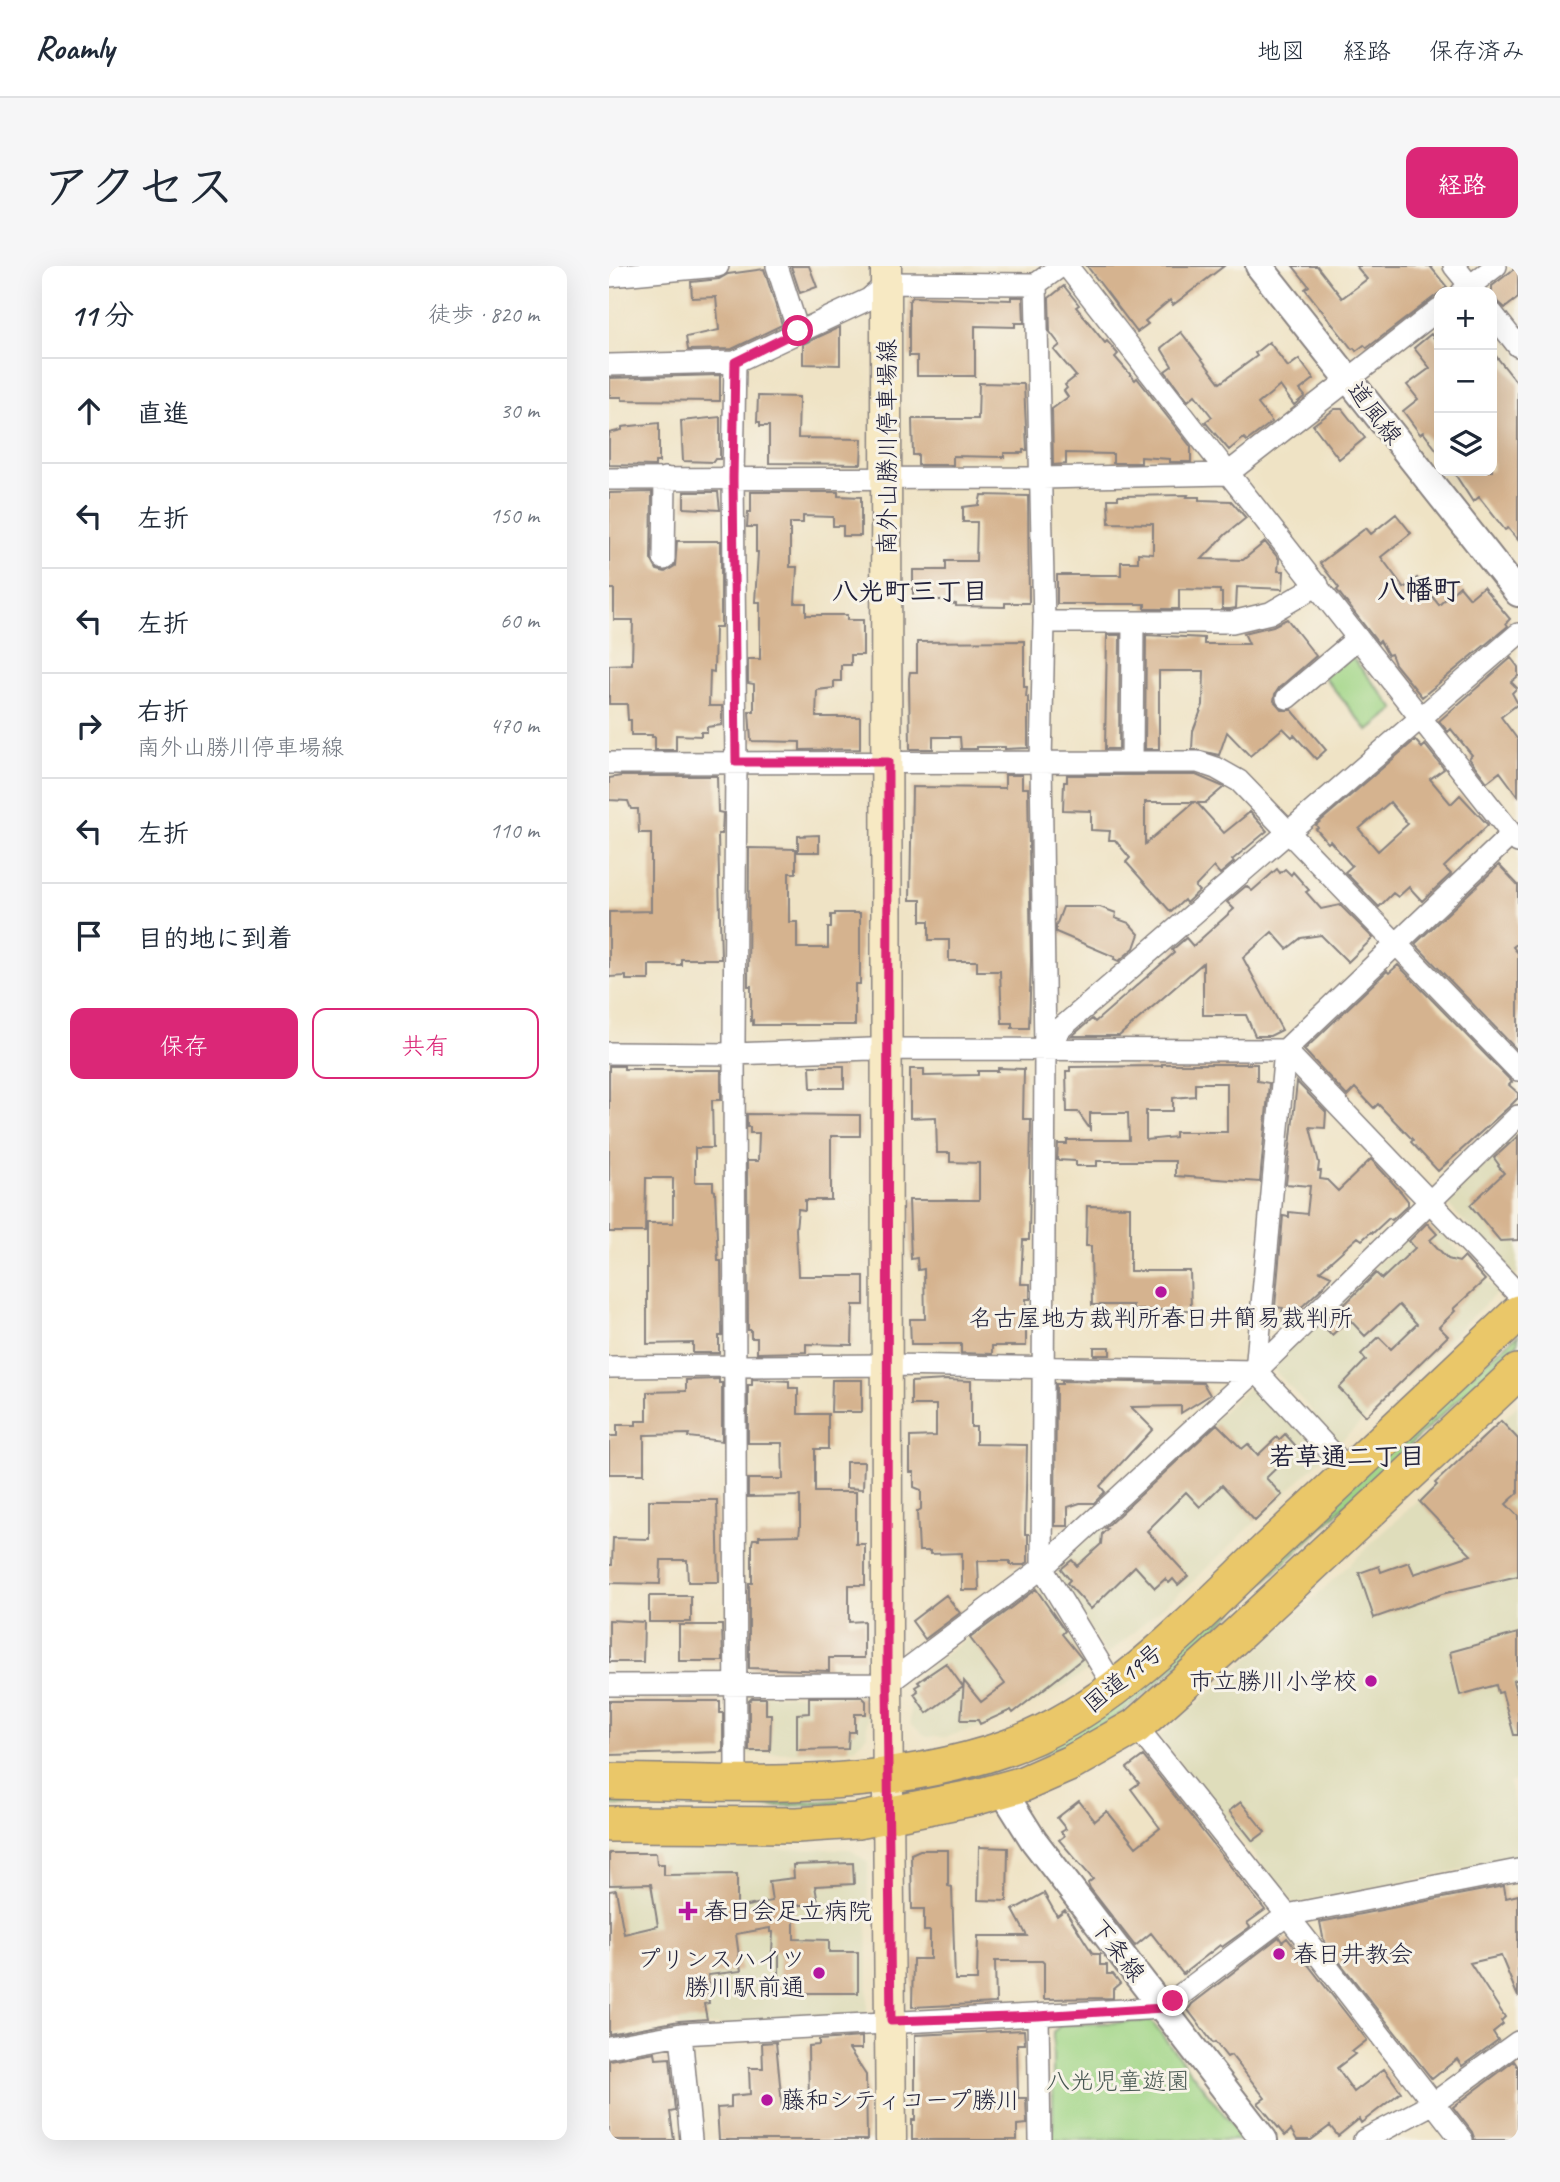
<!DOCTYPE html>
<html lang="ja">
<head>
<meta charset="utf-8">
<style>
	body { margin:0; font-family:Caveat,"Klee One",sans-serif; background:#f6f6f7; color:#1f2937 }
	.controls { position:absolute; right:21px; top:21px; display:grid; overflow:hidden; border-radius:14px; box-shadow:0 7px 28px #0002 }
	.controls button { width:63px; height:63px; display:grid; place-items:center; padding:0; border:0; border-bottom:2px solid #e0e1e3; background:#fff; color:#1f2937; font:35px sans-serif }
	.stop { position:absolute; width:21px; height:21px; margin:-16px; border:5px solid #db2777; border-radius:50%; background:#fff }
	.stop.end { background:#db2777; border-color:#fff; box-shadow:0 2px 7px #0008 }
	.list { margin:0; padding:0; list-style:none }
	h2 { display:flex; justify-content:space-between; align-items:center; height:91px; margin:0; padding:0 28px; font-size:30px }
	h2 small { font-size:23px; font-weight:400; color:#747a83 }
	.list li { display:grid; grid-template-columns:46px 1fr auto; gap:21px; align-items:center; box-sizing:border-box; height:105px; padding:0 28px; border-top:2px solid #e0e1e3 }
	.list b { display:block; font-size:26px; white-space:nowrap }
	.list p { margin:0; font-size:23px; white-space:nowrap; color:#747a83 }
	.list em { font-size:23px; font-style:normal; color:#747a83 }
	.actions { display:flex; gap:14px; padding:21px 28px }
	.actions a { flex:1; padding:16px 0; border:2px solid #db2777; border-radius:14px; text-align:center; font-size:24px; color:#db2777 }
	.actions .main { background:#db2777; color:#fff }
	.icon { flex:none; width:38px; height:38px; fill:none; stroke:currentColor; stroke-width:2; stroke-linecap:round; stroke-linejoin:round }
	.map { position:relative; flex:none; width:909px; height:1874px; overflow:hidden; border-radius:14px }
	header { display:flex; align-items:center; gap:42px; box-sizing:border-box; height:98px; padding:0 35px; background:#fff; border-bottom:2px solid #e0e1e3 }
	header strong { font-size:33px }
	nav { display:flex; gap:38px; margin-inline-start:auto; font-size:24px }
	.intro { display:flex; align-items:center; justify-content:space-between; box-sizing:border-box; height:168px; padding:0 42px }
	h1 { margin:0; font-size:49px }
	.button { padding:18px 32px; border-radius:14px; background:#db2777; color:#fff; font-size:24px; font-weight:700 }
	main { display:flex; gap:42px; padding:0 42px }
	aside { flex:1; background:#fff; border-radius:14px; box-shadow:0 7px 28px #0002 }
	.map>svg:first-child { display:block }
	.built { fill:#dfddbb }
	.green { fill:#a0d586; stroke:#617c60; stroke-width:2 }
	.building { fill:#d5b38f; fill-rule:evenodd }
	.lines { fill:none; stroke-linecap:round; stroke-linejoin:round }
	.minor-casing { stroke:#888280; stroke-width:24 }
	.tertiary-casing { stroke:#888280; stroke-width:30 }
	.secondary-casing { stroke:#888280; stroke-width:33 }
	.trunk-casing { stroke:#888280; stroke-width:38 }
	.minor { stroke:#fff; stroke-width:21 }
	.tertiary { stroke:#fff; stroke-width:26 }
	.secondary { stroke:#f7e9c3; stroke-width:30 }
	.trunk { stroke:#eac769; stroke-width:35 }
	.route { stroke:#db2777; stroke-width:9 }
	.poi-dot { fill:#b5179e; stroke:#f7f3e8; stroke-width:2.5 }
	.labels { text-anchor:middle; stroke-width:6; stroke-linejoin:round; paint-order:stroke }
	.street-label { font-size:24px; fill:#22223b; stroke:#f7f3e8 }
	.poi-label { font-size:24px; fill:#22223b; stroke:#f7f3e8; text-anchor:start }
	.park-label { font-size:24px; fill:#485852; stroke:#f7f3e8 }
	.neighbourhood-label { font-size:26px; font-weight:bold; fill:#22223b; stroke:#f7f3e8 }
	.quarter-label { font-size:28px; font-weight:bold; fill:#22223b; stroke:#f7f3e8 }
</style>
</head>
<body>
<header>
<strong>Roamly</strong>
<nav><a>地図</a><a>経路</a><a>保存済み</a></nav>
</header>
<div class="intro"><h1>アクセス</h1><a class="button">経路</a></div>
<main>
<aside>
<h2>11 分<small>徒歩 · 820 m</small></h2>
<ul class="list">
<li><svg class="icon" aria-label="ahead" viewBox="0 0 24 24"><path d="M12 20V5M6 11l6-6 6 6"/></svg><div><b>直進</b></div><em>30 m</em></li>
<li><svg class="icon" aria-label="left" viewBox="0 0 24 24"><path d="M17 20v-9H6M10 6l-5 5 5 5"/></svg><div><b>左折</b></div><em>150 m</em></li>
<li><svg class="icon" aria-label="left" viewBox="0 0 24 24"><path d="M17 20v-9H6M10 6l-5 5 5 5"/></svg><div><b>左折</b></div><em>60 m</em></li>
<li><svg class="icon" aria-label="right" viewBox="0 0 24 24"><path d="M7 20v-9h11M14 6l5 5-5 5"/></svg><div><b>右折</b><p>南外山勝川停車場線</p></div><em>470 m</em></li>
<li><svg class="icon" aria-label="left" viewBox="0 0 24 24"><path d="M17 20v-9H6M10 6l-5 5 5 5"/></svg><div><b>左折</b></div><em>110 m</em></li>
<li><svg class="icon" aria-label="arrive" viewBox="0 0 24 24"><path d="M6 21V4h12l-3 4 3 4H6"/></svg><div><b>目的地に到着</b></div></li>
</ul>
<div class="actions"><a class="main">保存</a><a>共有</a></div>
</aside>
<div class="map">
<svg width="909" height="1874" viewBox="0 0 909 1874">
	<rect width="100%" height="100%" fill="#f7f3e8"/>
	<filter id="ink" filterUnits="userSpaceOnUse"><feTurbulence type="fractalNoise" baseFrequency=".0143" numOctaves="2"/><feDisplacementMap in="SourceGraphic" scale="14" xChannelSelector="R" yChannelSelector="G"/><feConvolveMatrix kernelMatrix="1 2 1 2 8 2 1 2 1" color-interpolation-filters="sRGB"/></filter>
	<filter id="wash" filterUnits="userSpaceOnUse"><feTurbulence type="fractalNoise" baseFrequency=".00686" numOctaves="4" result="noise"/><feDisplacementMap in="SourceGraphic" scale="28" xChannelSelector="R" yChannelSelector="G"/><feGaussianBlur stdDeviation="1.57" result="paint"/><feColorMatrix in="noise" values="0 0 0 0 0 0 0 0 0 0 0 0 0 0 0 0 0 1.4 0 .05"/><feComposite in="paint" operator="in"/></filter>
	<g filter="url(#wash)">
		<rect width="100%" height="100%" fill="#efe3c5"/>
		<!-- built -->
		<path class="built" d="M909 866V1006L906 1010 841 941 840 931Z
			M812 956 823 957 889 1026 724 1183 698 1155 705 1147 666 1105V1096Z
			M641 1120H650L717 1189 584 1315 497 1390 448 1308V1302Z
			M909 1139V1514L900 1517 909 1553V1592L685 1638 550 1471 651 1383Z
			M425 1321 434 1323 480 1404 432 1434 377 1459 337 1471H318L301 1458V1422L307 1411Z
			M143 1429H251L258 1436V1469L247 1481 232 1485 136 1488V1435Z
			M241 1583 259 1597 258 1749 71 1762 60 1706 0 1714V1585Z"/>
		<!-- green -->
		<path class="green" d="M741 389 786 443 759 465 715 411Z
			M909 1069V1077C824 1157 739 1237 654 1317 606 1362 559 1413 505 1452 459 1484 383 1508 328 1519L327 1516 403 1495Z
			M236 1534V1538L138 1541 0 1539V1535L139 1538Z
			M542 1755 635 1874H444V1767L451 1759Z"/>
		<g id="blocks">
			<!-- building -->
			<path class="building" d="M182 0H200L208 21 191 27Z
				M478 0H615L564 39 561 34 536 55 539 58 528 66Z
				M684 0H708L733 32 758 13 747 0H821L838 21 758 82 755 79 747 85 745 82 743 83 696 23 700 20Z
				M909 0V32L896 42 883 30V20Z
				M155 3 173 59 123 83 79 84 77 71 110 64 107 31 83 32 82 16 110 13 119 8Z
				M455 20 470 39 467 41 496 77 498 75 509 88 506 91 526 114 528 112 582 181V196H561V193L532 191V197H504V188L457 187V198L444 199 443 143 459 131 455 125 458 122 456 119 467 110 445 84 451 79 441 66 440 32Z
				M304 31 402 34V31H414L415 57H406V61L366 60V110H308V90H300V35Z
				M231 61V99L194 98V78Z
				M572 66 611 117 648 90 646 87 660 76 679 101 690 93 705 113 691 124 696 130 685 139 671 120 649 138 663 156 638 175 635 172 620 184 596 156 603 151 586 129 579 135 556 105 563 100 552 82Z
				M822 68 830 79V187L814 166 811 168 794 145 809 133 798 119 821 102 805 82Z
				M883 85 909 118V274L899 262 896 264 870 231 864 236 844 205H883Z
				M111 109V135L13 134V131H1V112Z
				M370 117 415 118 418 184H414V187H395V191L344 190V199H309V189H304L303 153H369Z
				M149 130 190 131 189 172 253 173 252 198 160 197V160H151V156H148Z
				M726 143H733L756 172 730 193 704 159Z
				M111 151V193H106L104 196 74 195 72 155Z
				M50 157V196H46V200L0 199V167L13 164V161Z
				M43 226 42 293 48 304 56 306 66 300 68 275H112V361H106L105 406 101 405 100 440H113V459L98 461V466H92V470L67 469V484H46V471H43V469H22V454H19L18 438H0V399L23 398 24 354H5V323H0V227Z
				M75 226H109L111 244 75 242Z
				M142 226H229V230L252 231V270H234V260H224V251L194 250V257H181V301H188L186 337H197V349H238V354H254V389H242V399H232V415H225V422L208 424 207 451H251V483L191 484V476L142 475 140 445H145V418L139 417V393H151V336H146L149 286H147V261H138L139 246H142Z
				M372 229 419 230 420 337H396V341L347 340V338L335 337 334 334H304V304H337V295H367L368 256H354V241L370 239Z
				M579 229 578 231H590V234L622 235 637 252 616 269 593 293 634 294 656 276 670 293 669 305H675L674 323 628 321 627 342 621 343H613V327H611V324L570 323V343H536V338H448V309H512V296H529V287L544 288V258L500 257 499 233H509V230Z
				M787 248 802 267 772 291 795 322 808 312 830 339 851 320 861 332 874 321 901 353 897 357 899 360 813 431 786 398 782 388 779 389 771 375 769 377 728 324 730 322 711 297 757 262 762 268Z
				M678 353 707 390 670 422 666 428 665 435 673 444H683L717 484 707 493 685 469 683 471 674 462 641 490 618 466 610 489 583 483 584 465 594 439 595 405H550V483H536L537 369 595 372V378H640L635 367 664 360Z
				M498 369H511L510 483H496Z
				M415 375V421H418L417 431H419V482L396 483V481H368V483H352L351 471H324V483H301L300 412 301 406H308V376Z
				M902 392 909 401V410L902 416 908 422 903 427 909 438 892 451 909 474V530L891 506 878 516 860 492 863 489 842 463 839 466 830 455Z
				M806 474 813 482 816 479 835 503 821 513 842 538 851 529 879 559 835 601 842 608 813 635 800 621 789 631 784 627 770 641 736 606 743 600 721 575 719 577 707 563 709 562 707 559ZM781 536 799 558 769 585 750 563Z
				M396 509H413V522H419L422 694 420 762H403V757H393L391 705H368V695H340V674H320V655H312V634H301L303 521 396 522Z
				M458 509H587L615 521 596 537H588L615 567 641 546 658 565 623 594 625 596 611 608 605 601 586 621 590 625 577 637 575 634 562 646 517 596 521 592 506 574H500L501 565 482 564V545L454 544 455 516H458ZM536 536H585L536 578Z
				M12 510H108L109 546 114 547 113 568H109L112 693H72V699H40V714H17V710L0 711V646L42 645V567H30L29 543H22L19 535 0 534V512Z
				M210 569V586H189V570Z
				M140 582 187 583V607H180V656H188V682H219V662H222V649H226V647H251V718H246V759H144V754L142 755V720H139Z
				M890 599 909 619V677L904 681 909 687V785L806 678Z
				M668 603 671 607 676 603 682 609 684 606 700 624 697 626 712 643 731 639 764 672 739 696 712 669 692 672 678 683 663 666 634 692 673 764 661 770H646L637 749H594V697L510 770H463L483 753 486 756 565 687 563 684 577 672 584 680 625 643 618 636 637 620 643 625Z
				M454 641H491L507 647 506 652 520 657 530 668 525 682 510 695 505 693 506 691 447 666V660Z
				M789 699 903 816 900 819 909 827V832L902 839 829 905 802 876 804 874 769 838 765 842 746 822 738 830 695 784 778 705 780 707Z
				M553 798H648V815L660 817 651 916 566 910V895H488V900H467V895L448 894 449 878H458V874H520L519 847H481V863L469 846H458L457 805H461V801L553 800ZM586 817H618V866H566V871L537 874V845H564V832L586 830Z
				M0 800H15V803H32V804H112V834H103L104 882H86V916H104V924L106 925 109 995H112L113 1070H110V1087H84V1077L38 1078V957H64V912H37L36 966H0Z
				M201 800H235V822H202Z
				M389 802 415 803 414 853H422L420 974H414L412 1018H421V1033H417V1080H383V1088L352 1087V1078H302L301 1053H316L315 1003 309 1004 308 992 302 993 300 934H370V897L341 896V887H328L327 851 301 852V803H315V810L369 809V805H389Z
				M688 816 717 846 716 862 701 861 710 897 709 905H712L711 913 718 914 729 925 762 893 792 926 799 935V939L783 954 780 952 764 967 762 966 753 974 749 971 711 1005 722 1010 713 1022 685 1048 673 1046 674 1042 666 1041 674 950 680 951V946L698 948 701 920 677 918Z
				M138 848 251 849V870H222V934H196V944L189 943 187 963 189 1010H255V1039H244L243 1079 197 1078V1086L148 1087V1072H142V1064H139L138 895H149L150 867H141V861H138Z
				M909 870V974L891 975 861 939 895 907 889 900 890 899 885 892Z
				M478 940 521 941V1005H581L582 1044H524V1039H483L482 980H477Z
				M818 957 828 968 821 974 839 993 850 996 855 991 876 1014 844 1043 846 1045 830 1061 839 1070 757 1150 730 1122 757 1094 752 1088 770 1071 782 1083 808 1058 790 1039 756 1070 740 1053 723 1069 714 1060 767 1007 773 1013 806 982 800 975Z
				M485 1081H501V1089H485Z
				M110 1113V1117H113V1175L79 1171 80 1168 35 1169V1208H0V1170H8V1159H27V1155H38V1126L77 1125V1114Z
				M143 1113 180 1115V1122H189V1148H219V1183H206V1226H247V1278H256V1319H240V1356L255 1355V1392H220V1405L140 1402V1317H143V1277L144 1273H150V1270L190 1269 191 1261V1230L139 1231V1213H174L173 1177H139V1119H143Z
				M223 1114H253V1146H222Z
				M337 1114 362 1115V1161H367V1178L418 1179 416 1268H419V1296L415 1299H401V1295H369L370 1324H353V1287L321 1288V1285H310L308 1246 312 1243V1224L305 1221V1206H301V1171L327 1170V1139H302V1116Z
				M453 1115 594 1117 601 1129 572 1147V1140L522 1141 544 1163 491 1220 496 1226 485 1237H471L459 1241V1260H446L447 1118H453Z
				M892 1155 909 1173V1227L897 1238 909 1250V1310L833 1328 765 1352 750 1307 770 1300 772 1306 800 1296 805 1308 862 1289 811 1236 828 1219 826 1217Z
				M608 1158 633 1183 639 1178 649 1189 668 1171 670 1174 676 1168 686 1179 681 1184 683 1187 657 1212 673 1229 646 1255 613 1219 591 1241 577 1226 538 1265 579 1310 569 1319 564 1313 560 1317 556 1313 546 1322 526 1300 482 1343 458 1317 461 1314 452 1303 463 1294 468 1300 492 1278 493 1268 498 1263 496 1262Z
				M237 1196H255L254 1223 237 1222Z
				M40 1234H108L110 1316H79L78 1294H52L51 1318 0 1317V1299H3L4 1272 40 1273Z
				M427 1323 456 1365 453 1368 473 1393 404 1447 402 1444 371 1458 369 1454H352L355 1415 372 1436 396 1418 361 1372Z
				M337 1329 351 1347 316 1373 303 1355Z
				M40 1330H82V1356H40Z
				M0 1354 35 1356 34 1396H0Z
				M70 1359H113L114 1395H70Z
				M909 1367V1413L904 1415 909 1433V1469H905L893 1426 889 1427 887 1419 851 1429 841 1386Z
				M337 1397 354 1421 318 1447 305 1428 309 1425 306 1421 311 1418 309 1416Z
				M200 1431H253L257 1435V1448H246V1466H240L239 1483 188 1484V1448L200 1447Z
				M143 1432H157V1448H162L161 1485H140V1435Z
				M0 1435H111V1447H114V1486L0 1489Z
				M534 1490 656 1644 638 1657 641 1661 613 1681 611 1679 574 1708 542 1667 526 1680 481 1622 479 1617 484 1613 450 1574 455 1570 452 1566 457 1563 448 1552 470 1535 486 1555 498 1545 527 1581 551 1562 522 1523 530 1517 518 1502Z
				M632 1536 656 1566 644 1575 620 1545Z
				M370 1581 399 1582 398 1635 369 1634Z
				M311 1584H339V1620L343 1621 346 1714H368L369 1670H418L404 1644 435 1627 448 1650 456 1644 484 1688H491V1699H498V1708H504L511 1717 504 1723V1732L435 1733V1697L433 1695H386L387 1737 303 1741 304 1693H321V1665H315V1643H303L302 1588Z
				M0 1587H47L48 1598H55V1609L128 1608V1642L163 1635 160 1615 185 1612 184 1599 244 1597 245 1618 206 1620 209 1637 185 1640V1673L220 1674V1686H249V1727H170V1686H163L164 1666H161V1662L127 1668 132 1705 99 1709 101 1728H99L100 1737 95 1738 98 1753 70 1755 0 1768V1625L7 1624 15 1668 49 1660 42 1618 0 1619Z
				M895 1620 897 1632 909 1629V1731L892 1690 861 1697 896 1751 892 1755 894 1758 884 1766 889 1774 853 1800 848 1793 823 1813 725 1689 722 1678 718 1679 715 1676 711 1656Z
				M670 1671 673 1676 678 1672 758 1774 743 1786 746 1788 728 1802 745 1826 775 1803 792 1826 752 1857 750 1853 729 1870 721 1860 702 1874H688L682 1864 676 1870 649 1837 656 1832 622 1789 618 1791 606 1776 604 1777 579 1744 583 1738Z
				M415 1764 416 1778H408L409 1832H417L418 1858 408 1859V1874H303V1854H306V1769Z
				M253 1771V1783H240L257 1809 258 1874H110L108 1842 122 1841V1830L141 1828 140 1802H154L153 1777 167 1776 173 1839 200 1837 199 1780 210 1779V1774Z
				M46 1786 47 1793 61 1792 66 1845 61 1846 65 1874H0V1794Z
				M905 1795 909 1801V1874H866L863 1866 844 1841Z"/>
		</g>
	</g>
	<g filter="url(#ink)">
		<use href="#blocks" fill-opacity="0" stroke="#888280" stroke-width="2"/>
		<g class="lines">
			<defs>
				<path id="minor" d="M168 0 189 65
					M458 0C607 193 758 384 909 576
					M845 0 866 26
					M0 10 109 0
					M427 18 435 356 432 496 436 784 433 1302 506 1422
					M853 26 887 0
					M883 47 909 80
					M0 99 126 96
					M0 213 433 212 618 208 830 43
					M55 293 56 212
					M435 356H623L661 347 709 319
					M678 432 749 372
					M523 496 524 356
					M0 497 523 496H589L607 502 630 515 909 804
					M436 784 451 763 909 368
					M676 784 909 1028
					M0 787 125 788 262 783 676 784 903 568
					M0 1101 280 1099 647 1105 909 850
					M647 1105 741 1206
					M0 1419 278 1418 433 1302 647 1105 676 784
					M527 1460 678 1649 853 1874
					M127 1517 125 775 127 496 124 212 126 96 260 33 278 17 427 18 452 0
					M429 1750 431 1874
					M72 1768 82 1874
					M0 1781 72 1768 554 1742 678 1649 909 1604
					M755 1874 825 1837 909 1776"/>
				<path id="tertiary" d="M650 0 909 327
					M393 1524 425 1575 655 1874"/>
				<path id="secondary" d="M277 0 278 1418 282 1874"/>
				<path id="trunk" d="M0 1515C132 1517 270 1527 397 1482 501 1446 586 1352 665 1277 746 1201 828 1124 909 1047
					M0 1558 188 1559 248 1555 368 1531 414 1518 462 1497 527 1460 614 1382 909 1106"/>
			</defs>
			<!-- minor casing -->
			<use href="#minor" class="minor-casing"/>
			<!-- tertiary casing -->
			<use href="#tertiary" class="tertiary-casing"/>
			<!-- secondary casing -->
			<use href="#secondary" class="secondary-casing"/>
			<!-- trunk casing -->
			<use href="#trunk" class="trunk-casing"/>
			<!-- minor -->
			<use href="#minor" class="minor"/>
			<!-- tertiary -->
			<use href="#tertiary" class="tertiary"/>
			<!-- secondary -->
			<use href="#secondary" class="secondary"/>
			<!-- trunk -->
			<use href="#trunk" class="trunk"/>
		</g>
	</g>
	<g class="lines" filter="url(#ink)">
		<!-- route -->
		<path class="route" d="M189 65 126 96 124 212 127 496H279L278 1418 282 1755 429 1750 554 1742 564 1735"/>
	</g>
	<!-- markers -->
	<g class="poi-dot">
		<circle cx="552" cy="1026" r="7"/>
		<circle cx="762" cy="1415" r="7"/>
		<path d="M75.5 1634.5h7v7h7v7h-7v7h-7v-7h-7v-7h7z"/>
		<circle cx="670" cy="1688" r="7"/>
		<circle cx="210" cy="1707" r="7"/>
		<circle cx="158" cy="1834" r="7"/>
	</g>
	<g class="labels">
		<!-- street labels -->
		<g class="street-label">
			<text transform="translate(766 147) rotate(52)" y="8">道風線</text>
			<text transform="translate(278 181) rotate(-90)" y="8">南外山勝川停車場線</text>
			<text transform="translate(514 1412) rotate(-39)" y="8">国道19号</text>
			<text transform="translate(509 1684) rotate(52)" y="8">下条線</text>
		</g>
		<!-- poi labels -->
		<g class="poi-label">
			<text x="552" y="1060" text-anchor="middle">名古屋地方裁判所春日井簡易裁判所</text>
			<text x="748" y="1423" text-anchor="end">市立勝川小学校</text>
			<text x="95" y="1653">春日会足立病院</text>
			<text x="684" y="1696">春日井教会</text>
			<text x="196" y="1701" text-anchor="end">プリンスハイツ<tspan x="196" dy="28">勝川駅前通</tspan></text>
			<text x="172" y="1842">藤和シティコープ勝川</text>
		</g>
		<!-- park labels -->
		<g class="park-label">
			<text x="509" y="1823">八光児童遊園</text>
		</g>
		<!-- neighbourhood labels -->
		<g class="neighbourhood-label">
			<text x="301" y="334">八光町三丁目</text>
			<text x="738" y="1199">若草通二丁目</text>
		</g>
		<!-- quarter labels -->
		<g class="quarter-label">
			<text x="810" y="333">八幡町</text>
		</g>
	</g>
</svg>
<div class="controls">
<button>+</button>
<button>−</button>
<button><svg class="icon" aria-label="layers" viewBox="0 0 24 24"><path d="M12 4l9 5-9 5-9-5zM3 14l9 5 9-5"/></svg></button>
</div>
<div class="stop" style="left:189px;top:65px"></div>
<div class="stop end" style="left:564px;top:1735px"></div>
</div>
</main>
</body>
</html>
